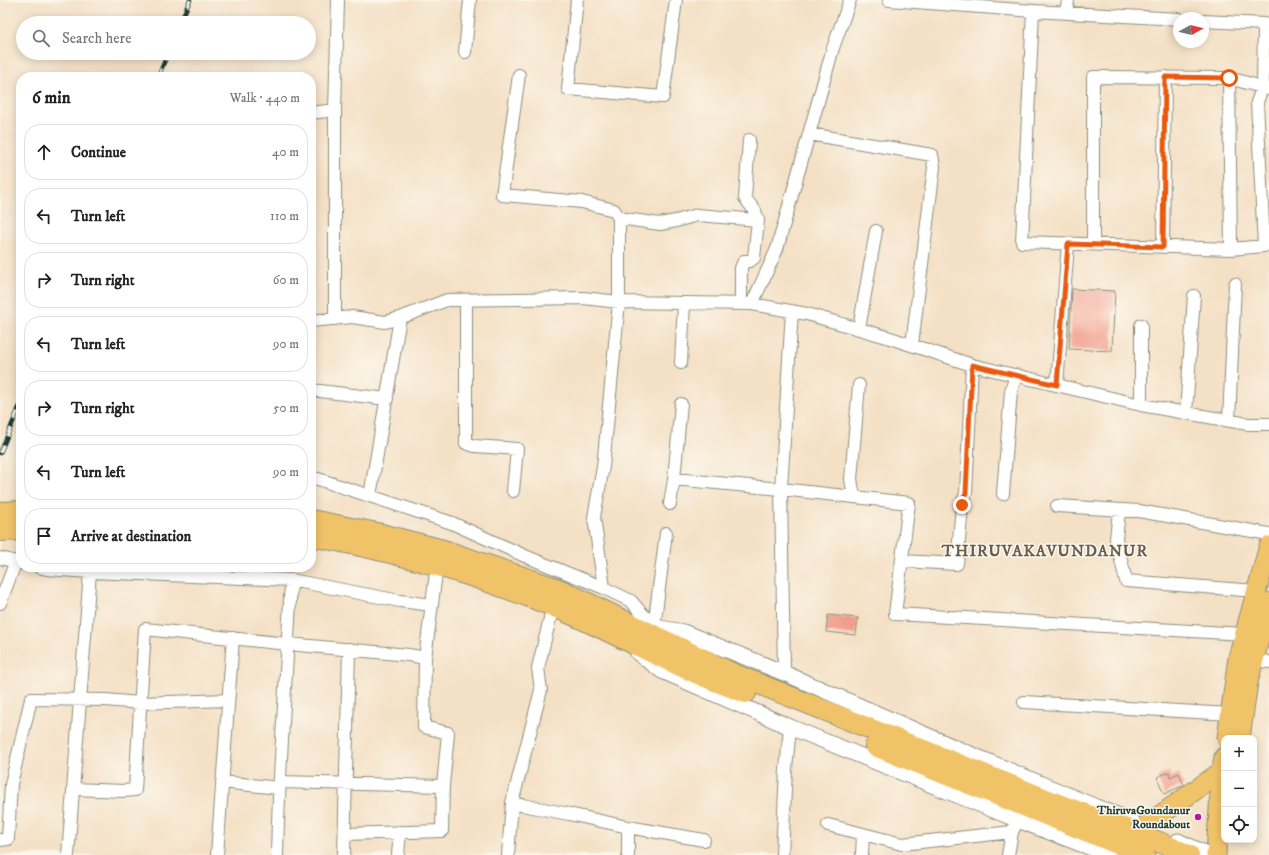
<!DOCTYPE html>
<html lang="en">
<head>
<meta charset="utf-8">
<style>
	body { margin:0; font-family:"IM FELL DW Pica",serif; background:#f6f6f6; color:#222 }
	.controls { position:absolute; right:12px; bottom:12px; display:grid; overflow:hidden; border-radius:8px; box-shadow:0 2px 10px #0003 }
	.controls button { width:36px; height:36px; display:grid; place-items:center; padding:0; border:0; border-bottom:1px solid #e0e0e0; background:#fff; color:#222; font:20px sans-serif }
	.compass { position:absolute; left:1173px; top:12px; width:36px; height:36px; border-radius:50%; background:#fff; box-shadow:0 2px 10px #0003; rotate:82deg }
	.stop { position:absolute; width:12px; height:12px; margin:-9px; border:3px solid #ea580c; border-radius:50%; background:#fff }
	.stop.end { background:#ea580c; border-color:#fff; box-shadow:0 1px 4px #0008 }
	.list { margin:0; padding:0; list-style:none }
	h2 { display:flex; justify-content:space-between; align-items:center; height:52px; margin:0; padding:0 16px; font-size:17px }
	h2 small { font-size:13px; font-weight:400; color:#767676 }
	.list li { display:grid; grid-template-columns:26px 1fr auto; gap:12px; align-items:center; box-sizing:border-box; height:56px; margin:0 8px 8px; padding:0 8px; border:1px solid #e0e0e0; border-radius:16px }
	.list b { display:block; font-size:15px; white-space:nowrap }
	.list em { font-size:13px; font-style:normal; color:#767676 }
	.icon { flex:none; width:22px; height:22px; fill:none; stroke:currentColor; stroke-width:2; stroke-linecap:round; stroke-linejoin:round }
	.map { position:relative; flex:none; width:1269px; height:855px; overflow:hidden }
	.search { position:absolute; background:#fff; box-shadow:0 2px 10px #0003; left:16px; top:16px; width:300px; height:44px; display:flex; align-items:center; gap:10px; box-sizing:border-box; padding:0 14px; border-radius:22px; color:#767676; font-size:15px }
	.panel { position:absolute; background:#fff; box-shadow:0 2px 10px #0003; left:16px; top:72px; width:300px; height:500px; border-radius:16px }
	.map>svg:first-child { display:block }
	.building { fill:#f29c8b }
	.lines { fill:none; stroke-linecap:round; stroke-linejoin:round }
	.minor-casing { stroke:#8a8e7c; stroke-width:14 }
	.tertiary-casing { stroke:#8a8e7c; stroke-width:17 }
	.primary-casing { stroke:#8a8e7c; stroke-width:21 }
	.trunk-casing { stroke:#8a8e7c; stroke-width:22 }
	.minor { stroke:#fff; stroke-width:12 }
	.tertiary { stroke:#fff; stroke-width:15 }
	.primary { stroke:#f1c369; stroke-width:19 }
	.trunk { stroke:#f1c369; stroke-width:20 }
	.rail-casing { stroke:#1f3d34; stroke-width:4.5 }
	.rail { stroke:#fbf7ec; stroke-width:3; stroke-dasharray:9; stroke-linecap:butt }
	.route { stroke:#ea580c; stroke-width:5 }
	.poi-dot { fill:#b5179e; stroke:#fbf7ec; stroke-width:1.5 }
	.labels { text-anchor:middle; stroke-width:3; stroke-linejoin:round; paint-order:stroke }
	.poi-label { font-size:12px; font-weight:bold; fill:#1f3d34; stroke:#fbf7ec; text-anchor:end }
	.district-label { font-size:16px; font-weight:bold; letter-spacing:1px; fill:#695e52; stroke:#fbf7ec }
</style>
</head>
<body>
<div class="map">
<svg width="1269" height="855" viewBox="0 0 1269 855">
	<rect width="100%" height="100%" fill="#fbf7ec"/>
	<filter id="ink" filterUnits="userSpaceOnUse"><feTurbulence type="fractalNoise" baseFrequency=".025" numOctaves="2"/><feDisplacementMap in="SourceGraphic" scale="8" xChannelSelector="R" yChannelSelector="G"/><feConvolveMatrix kernelMatrix="1 2 1 2 8 2 1 2 1" color-interpolation-filters="sRGB"/></filter>
	<filter id="wash" filterUnits="userSpaceOnUse"><feTurbulence type="fractalNoise" baseFrequency=".012" numOctaves="4" result="noise"/><feDisplacementMap in="SourceGraphic" scale="16" xChannelSelector="R" yChannelSelector="G"/><feGaussianBlur stdDeviation="0.9" result="paint"/><feColorMatrix in="noise" values="0 0 0 0 0 0 0 0 0 0 0 0 0 0 0 0 0 1.4 0 .05"/><feComposite in="paint" operator="in"/></filter>
	<g filter="url(#wash)">
		<rect width="100%" height="100%" fill="#f4e0c5"/>
		<g id="blocks">
			<!-- building -->
			<path class="building" d="M1072 289 1115 291 1112 351 1069 349Z
				M828 615 858 618 856 635 826 632Z
				M1169 772 1170 777 1179 773 1184 785 1164 794 1157 777Z"/>
		</g>
	</g>
	<g filter="url(#ink)">
		<use href="#blocks" fill-opacity="0" stroke="#8a8e7c" stroke-width="1"/>
		<g class="lines">
			<defs>
				<path id="minor" d="M577 0 568 89 663 97 676 0
					M889 0 1033 11 1179 19
					M1033 11 1022 242 1231 249 1264 246 1257 102 1263 86 1264 24
					M1066 13 1068 0
					M1203 21 1264 24 1269 26
					M465 52 470 0
					M519 75 502 195 582 202 614 210 619 218V302L603 467 594 517 604 588
					M1229 78 1231 249
					M311 113 335 110
					M809 134 932 155 934 167 912 345
					M749 140 745 198 755 211 758 220
					M619 218 660 224 676 221 697 215 758 220 754 258 750 261H744L741 268V304
					M1093 244V77L1229 78 1269 89
					M1163 247 1165 77
					M466 300V443L475 446 517 449 513 491
					M752 304 777 249 833 48 850 0
					M335 319V110L338 0
					M311 321 352 317 385 322 400 318
					M859 329 876 231
					M681 363 684 303
					M1057 385 1068 244
					M311 390 387 399
					M1141 405V325
					M1186 413 1194 296
					M1229 421 1235 284
					M311 478 318 479 452 523 525 556 604 588 631 601 654 627
					M674 479 781 489 792 311
					M1003 494 1011 391 1016 375
					M370 496 400 318 447 300 583 298 619 302 752 304 807 314 887 337 972 365 1141 405 1248 424H1269
					M854 497 851 479 859 385
					M670 504 674 479 681 404
					M1057 506 1139 511 1269 534
					M1119 511 1116 539 1126 581 1256 591
					M0 558 21 563
					M902 561 957 564 962 505 966 493 972 365
					M39 567 47 569 90 572 291 580 400 601 432 605
					M0 603 16 561
					M654 627 666 533
					M425 658 437 565
					M1247 659 1269 662
					M784 673 781 489 909 503 895 614 1244 634
					M1024 702 1230 714
					M222 782 279 788
					M73 789 124 791 135 790 145 629 288 644 409 655 425 658 424 727 448 733 443 786 279 782
					M512 803 569 814 628 827 704 840
					M828 825 902 844 1012 832
					M345 834 442 831 443 786
					M0 840 8 839 11 784 31 699 105 700 140 703 228 700
					M68 855 90 572
					M217 855 233 638
					M277 855C279 763 287 672 291 580
					M344 855 349 649
					M398 855 400 832
					M508 855 512 803 541 690 538 668 553 606
					M628 855V827
					M782 855 786 769 790 727
					M862 855 863 834
					M1008 855 1012 832 1015 826"/>
				<path id="tertiary" d="M643 625 683 632 784 673 956 748 1096 807 1132 821
					M638 653 662 671 790 727 1018 820 1110 855
					M1178 841 1209 855"/>
				<path id="primary" d="M1227 738 1238 658 1269 546
					M1240 738 1248 682 1269 602
					M1145 826 1222 771
					M1216 855 1221 778 1224 757"/>
				<path id="trunk" d="M0 512 21 511
					M311 520 377 533 443 550 561 590 734 674 1066 807 1140 834 1189 855
					M0 531 21 530
					M311 536C394 551 474 574 552 606 594 623 634 645 676 664 698 675 722 684 746 693
					M875 746 1145 855"/>
			</defs>
			<!-- minor casing -->
			<use href="#minor" class="minor-casing"/>
			<!-- tertiary casing -->
			<use href="#tertiary" class="tertiary-casing"/>
			<!-- primary casing -->
			<use href="#primary" class="primary-casing"/>
			<!-- trunk casing -->
			<use href="#trunk" class="trunk-casing"/>
			<!-- minor -->
			<use href="#minor" class="minor"/>
			<!-- tertiary -->
			<use href="#tertiary" class="tertiary"/>
			<!-- primary -->
			<use href="#primary" class="primary"/>
			<!-- trunk -->
			<use href="#trunk" class="trunk"/>
			<defs>
				<path id="rail" d="M180 23 190 0
					M158 77 168 53
					M0 453 21 403"/>
			</defs>
			<!-- rail casing -->
			<use href="#rail" class="rail-casing"/>
			<!-- rail -->
			<use href="#rail" class="rail"/>
		</g>
	</g>
	<g class="lines" filter="url(#ink)">
		<!-- route -->
		<path class="route" d="M962 505 966 493 972 365 1057 385 1068 244 1163 247 1165 77 1229 78"/>
	</g>
	<!-- markers -->
	<circle class="poi-dot" cx="1198" cy="817" r="4"/>
	<g class="labels">
		<!-- poi labels -->
		<g class="poi-label">
			<text x="1190" y="814">ThiruvaGoundanur<tspan x="1190" dy="14">Roundabout</tspan></text>
		</g>
		<!-- district labels -->
		<g class="district-label">
			<text x="1045" y="556">THIRUVAKAVUNDANUR</text>
		</g>
	</g>
</svg>
<div class="controls">
<button>+</button>
<button>−</button>
<button><svg class="icon" aria-label="locate" viewBox="0 0 24 24"><circle cx="12" cy="12" r="6"/><path d="M12 2v4M12 18v4M2 12h4M18 12h4"/></svg></button>
</div>
<svg class="compass" viewBox="-18 -18 36 36"><path d="M0-13l5 13h-10z" fill="#e53935"/><path d="M0 13l5-13h-10z" fill="#767676"/></svg>
<div class="stop" style="left:1229px;top:78px"></div>
<div class="stop end" style="left:962px;top:505px"></div>
<div class="search"><svg class="icon" aria-label="search" viewBox="0 0 24 24"><circle cx="10" cy="10" r="6"/><path d="M15 15l6 6"/></svg>Search here</div>
<section class="panel">
<h2>6 min<small>Walk · 440 m</small></h2>
<ul class="list">
<li><svg class="icon" aria-label="ahead" viewBox="0 0 24 24"><path d="M12 20V5M6 11l6-6 6 6"/></svg><div><b>Continue</b></div><em>40 m</em></li>
<li><svg class="icon" aria-label="left" viewBox="0 0 24 24"><path d="M17 20v-9H6M10 6l-5 5 5 5"/></svg><div><b>Turn left</b></div><em>110 m</em></li>
<li><svg class="icon" aria-label="right" viewBox="0 0 24 24"><path d="M7 20v-9h11M14 6l5 5-5 5"/></svg><div><b>Turn right</b></div><em>60 m</em></li>
<li><svg class="icon" aria-label="left" viewBox="0 0 24 24"><path d="M17 20v-9H6M10 6l-5 5 5 5"/></svg><div><b>Turn left</b></div><em>90 m</em></li>
<li><svg class="icon" aria-label="right" viewBox="0 0 24 24"><path d="M7 20v-9h11M14 6l5 5-5 5"/></svg><div><b>Turn right</b></div><em>50 m</em></li>
<li><svg class="icon" aria-label="left" viewBox="0 0 24 24"><path d="M17 20v-9H6M10 6l-5 5 5 5"/></svg><div><b>Turn left</b></div><em>90 m</em></li>
<li><svg class="icon" aria-label="arrive" viewBox="0 0 24 24"><path d="M6 21V4h12l-3 4 3 4H6"/></svg><div><b>Arrive at destination</b></div></li>
</ul>
</section>
</div>
</body>
</html>
